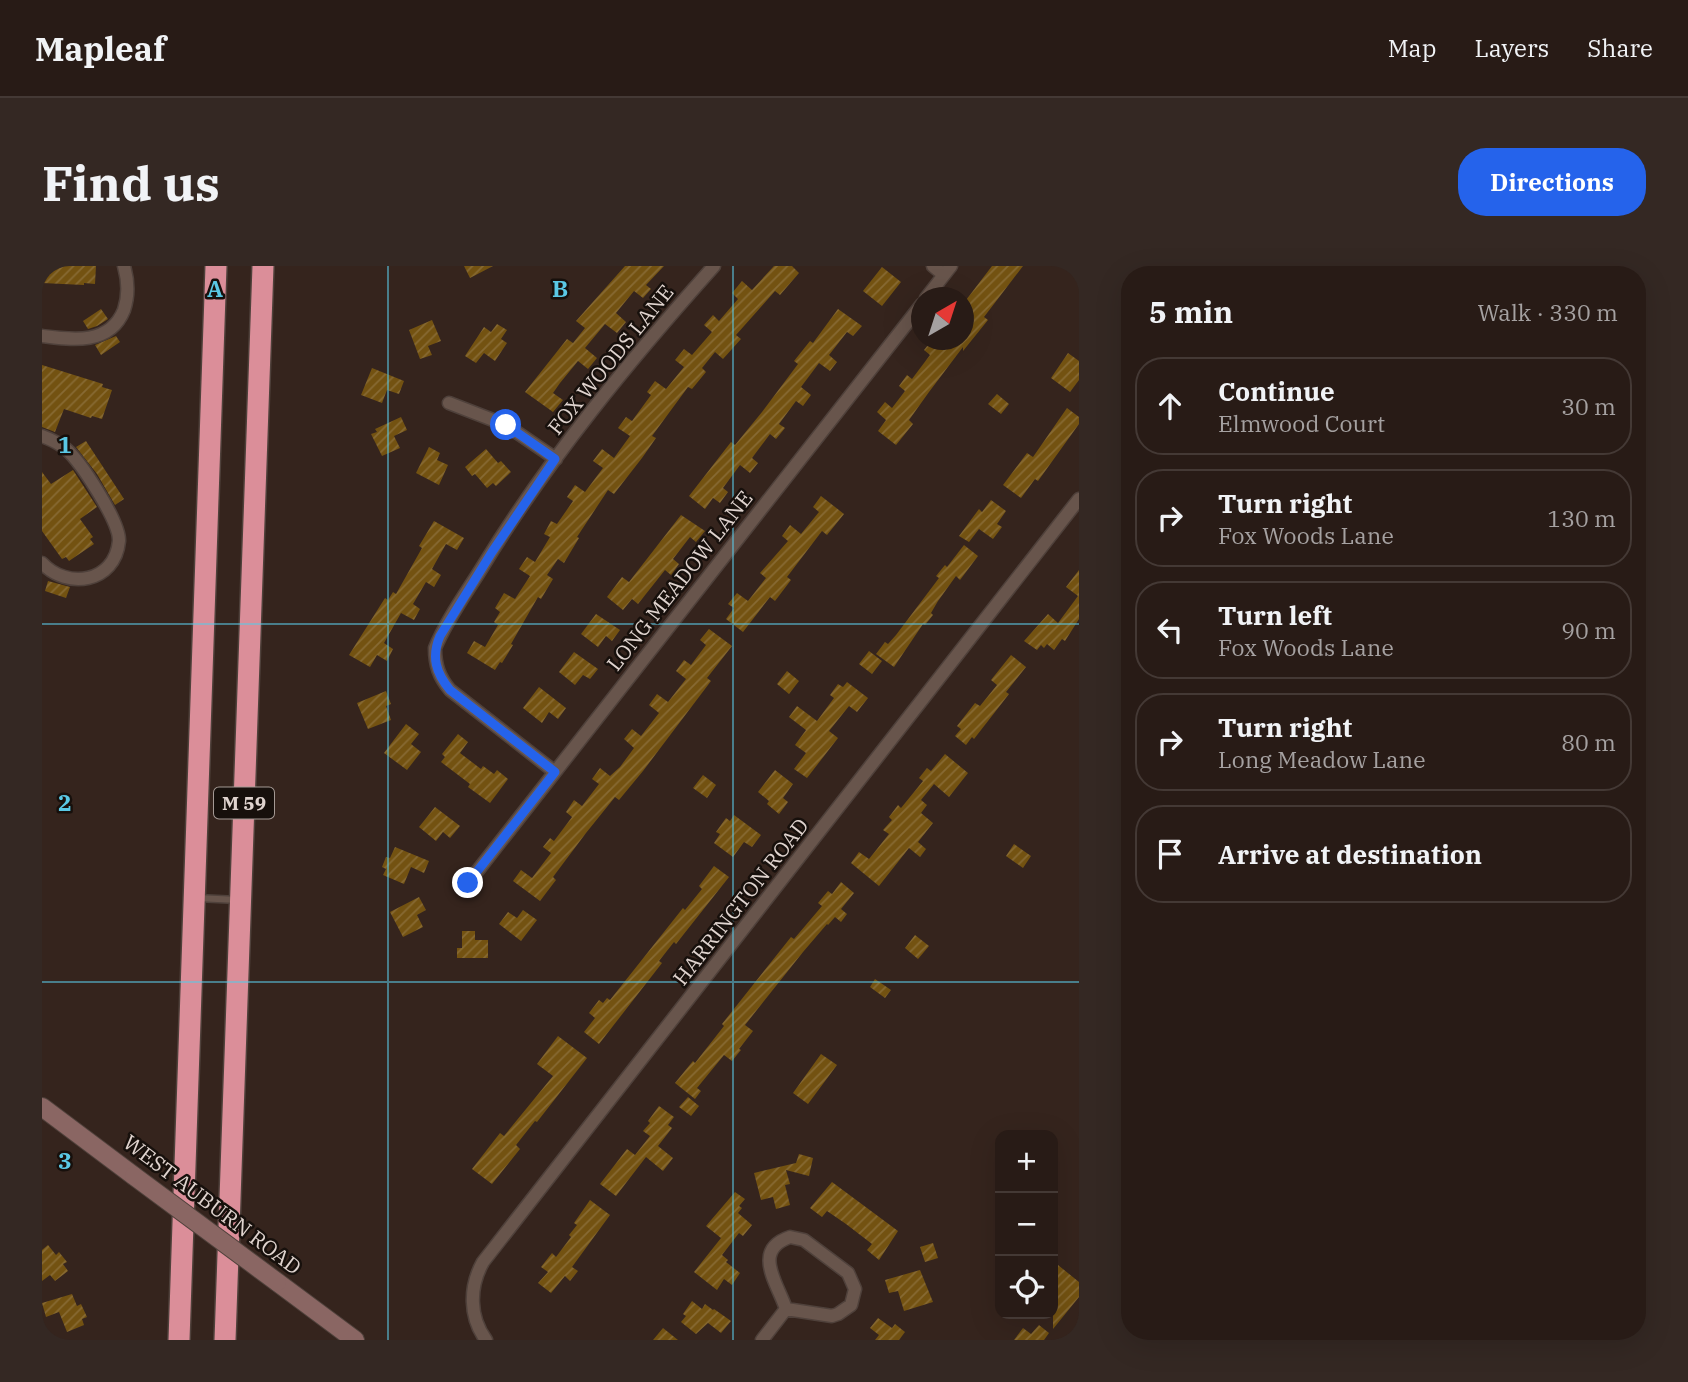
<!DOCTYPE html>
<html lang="en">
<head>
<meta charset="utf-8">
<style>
	body { margin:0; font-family:"IBM Plex Serif",serif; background:#342823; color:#f1f3f6 }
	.controls { position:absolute; right:21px; bottom:21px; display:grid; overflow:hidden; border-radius:14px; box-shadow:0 7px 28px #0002 }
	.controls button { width:63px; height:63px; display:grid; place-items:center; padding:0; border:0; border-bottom:2px solid #443935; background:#281b16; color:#f1f3f6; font:35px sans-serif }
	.compass { position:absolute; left:869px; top:21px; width:63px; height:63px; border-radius:50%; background:#281b16; box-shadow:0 7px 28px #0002; rotate:39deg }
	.stop { position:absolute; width:21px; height:21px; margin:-16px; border:5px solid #2563eb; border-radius:50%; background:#fff }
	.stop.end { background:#2563eb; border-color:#fff; box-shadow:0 2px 7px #0008 }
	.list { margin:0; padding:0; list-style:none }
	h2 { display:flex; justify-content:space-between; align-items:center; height:91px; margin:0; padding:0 28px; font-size:30px }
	h2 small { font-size:23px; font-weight:400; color:#a5a1a1 }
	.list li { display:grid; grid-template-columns:46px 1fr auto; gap:21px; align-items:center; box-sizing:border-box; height:98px; margin:0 14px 14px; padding:0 14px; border:2px solid #443935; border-radius:28px }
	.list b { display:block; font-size:26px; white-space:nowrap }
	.list p { margin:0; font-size:23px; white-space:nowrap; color:#a5a1a1 }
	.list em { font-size:23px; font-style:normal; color:#a5a1a1 }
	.icon { flex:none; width:38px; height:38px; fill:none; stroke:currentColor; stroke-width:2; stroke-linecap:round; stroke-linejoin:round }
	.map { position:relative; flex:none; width:1037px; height:1074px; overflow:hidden; border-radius:28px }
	header { display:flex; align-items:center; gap:42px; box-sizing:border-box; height:98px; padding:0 35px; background:#281b16; border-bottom:2px solid #443935 }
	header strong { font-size:33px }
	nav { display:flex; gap:38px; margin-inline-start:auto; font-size:24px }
	.intro { display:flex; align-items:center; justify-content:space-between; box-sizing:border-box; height:168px; padding:0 42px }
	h1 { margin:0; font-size:49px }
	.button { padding:18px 32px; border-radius:28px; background:#2563eb; color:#fff; font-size:24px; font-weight:700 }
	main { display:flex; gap:42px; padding:0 42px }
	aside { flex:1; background:#281b16; border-radius:28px; box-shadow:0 7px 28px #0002 }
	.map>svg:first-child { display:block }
	.building { fill:url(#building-hatch) }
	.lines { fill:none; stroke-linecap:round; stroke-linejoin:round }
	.service-casing { stroke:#4f413b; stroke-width:9 }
	.minor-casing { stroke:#4f413b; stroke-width:15 }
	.secondary-casing { stroke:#4f413b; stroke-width:20 }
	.motorway-casing { stroke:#4f413b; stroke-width:24 }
	.service { stroke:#68554c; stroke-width:6 }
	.minor { stroke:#68554c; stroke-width:12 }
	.secondary { stroke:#8a6663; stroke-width:18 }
	.motorway { stroke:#db8e99; stroke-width:21 }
	.secondary-bridge-casing { stroke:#4f413b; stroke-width:20; stroke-linecap:butt }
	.secondary-bridge { stroke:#8a6663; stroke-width:18 }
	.route { stroke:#2563eb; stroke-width:9 }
	.grid { fill:none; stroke:#5ac8e5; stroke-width:2; stroke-opacity:0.55 }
	.labels { text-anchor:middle; stroke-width:5; stroke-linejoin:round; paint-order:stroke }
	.shield { fill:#17100c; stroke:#a49994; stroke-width:2 }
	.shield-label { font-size:19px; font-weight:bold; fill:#e0d4cf }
	.street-label { font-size:21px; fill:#e0d4cf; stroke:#17100c }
	.grid-label { font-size:23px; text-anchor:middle; font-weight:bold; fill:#5ac8e5; stroke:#17100c; stroke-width:5; stroke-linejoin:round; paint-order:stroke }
</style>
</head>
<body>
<header>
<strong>Mapleaf</strong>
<nav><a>Map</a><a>Layers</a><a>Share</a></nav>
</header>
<div class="intro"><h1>Find us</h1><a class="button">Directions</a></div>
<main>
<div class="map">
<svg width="1037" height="1074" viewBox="0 0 1037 1074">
	<defs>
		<pattern id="building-hatch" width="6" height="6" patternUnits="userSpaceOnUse" patternTransform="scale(1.75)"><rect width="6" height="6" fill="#735211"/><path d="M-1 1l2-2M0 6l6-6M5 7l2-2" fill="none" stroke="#876a33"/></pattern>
	</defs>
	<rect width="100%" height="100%" fill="#35241d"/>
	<!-- building -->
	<path class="building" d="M0 0H54L53 18 42 17V19L0 17Z
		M422 0H451L428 12Z
		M583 0H622L604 19 609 23 601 32 592 25 574 47 584 56 575 67 563 58 543 82 555 92 546 103 536 95 518 117 511 127 521 134 511 146 483 126 525 73 531 77 543 62 534 55Z
		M732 0H750L757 7 738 29 733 25 694 69 699 73 681 93 673 86 660 102 664 106 650 123 646 121 610 170 614 172 600 192 572 228 566 224 535 271 537 272 522 297 516 293 505 309 511 313 499 333 496 331 469 378 471 379 460 397 458 396 453 404 425 387 432 375 443 381 456 359 452 356 458 346 453 342 462 327 473 333 488 310 477 303 485 291 493 296 508 271 502 268 509 255 515 258 531 235 525 231 533 219 543 226 561 202 551 195 560 183 572 192 588 170 576 162 584 151 590 155 609 129 605 126 613 115 624 123 642 101 633 94 642 83 650 89 670 66 662 59 671 49 677 55 696 33 690 27 700 15 710 24Z
		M950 0H981L942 51 946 54 921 85V81L887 126 867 154 871 158 854 179 836 165 844 154 835 146 843 136 850 142 863 125 857 120 865 109 870 113 888 89 882 84 890 74H921V38Z
		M840 1 859 16 840 40 821 25Z
		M59 43 66 53 55 60 46 63 41 55Z
		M796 43 820 60 811 70 805 66 787 89 795 96 788 105 777 97 759 121 769 129 761 140 754 135 737 158 743 162 734 173 728 168 710 192 716 197 708 207 698 199 681 222 686 226 678 237 671 232 663 243 647 230 689 176 693 179 720 146 756 98 752 95 768 75 771 77Z
		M390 54 399 75 386 80 390 89 378 93 367 64Z
		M455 58 465 64 459 73 465 77 453 95 442 87 434 97 423 90 442 61 449 66Z
		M74 70 78 76 59 89 53 79Z
		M1026 87 1037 95V114L1028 126 1009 112Z
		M0 99 61 118 60 121 70 124 60 153 50 150 49 152 22 143 13 166 0 161Z
		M330 102 362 115 357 128 345 124 340 137 319 129Z
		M955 128 967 138 959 148 946 138Z
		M1025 142 1037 151V158L996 215 993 213 979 232 961 219 985 187 991 191Z
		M359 151 365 164 352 170 358 182 340 190 329 168 335 166 333 163Z
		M44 175 82 233 73 239 55 208 34 181Z
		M387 181 398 187 395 194 406 199 397 219 374 207Z
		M444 183 456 197 459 195 469 206 454 220 451 217 445 222 433 208 430 210 423 201Z
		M31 204 55 241 38 253 51 271 48 273 52 278 27 295 24 291 20 293 0 265V206L9 218Z
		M779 230 802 248 785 269 780 265 745 311 749 314 733 335 728 331 701 366 684 353 692 342 686 338 695 327 706 335 724 312 718 307 746 275 740 270 748 259 759 268 777 246 771 241Z
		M949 234 964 245 955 258 960 261 951 273 937 263 927 276 917 270 937 243 940 246Z
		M639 249 663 265 654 276 648 271 631 293 637 298 629 309 623 304 596 338 590 333 581 344 565 331 580 311 587 316Z
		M392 255 422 272 415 284 404 278 390 303 399 309 392 321 384 316 371 338 378 343 372 354 359 347 342 377 351 383 345 395 335 389 328 401 307 389 343 332 346 334 351 326 354 328 380 282 377 280Z
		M922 279 936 290 918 314 914 310 896 335 889 347 891 349 883 359 881 358 852 401 834 388 843 376 846 378 854 369 897 312 894 310 903 299 905 301Z
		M1037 304V353L1023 375 1020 373 1012 384 1005 378 1002 382 999 379 995 384 982 375 1006 348 1016 357 1036 330 1024 321Z
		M6 315 28 321 24 332 3 325Z
		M554 348 578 364 570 375 564 370 556 381 539 368Z
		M667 363 690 380 665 412 669 415 601 505 577 534 573 531 544 567 511 611 514 614 498 635 471 615 479 604 490 612 509 587 501 581 508 572 512 575 530 551 524 546 532 534 540 540 557 518 550 513 558 502 568 510 578 501 592 482 582 473 590 463 599 470 617 447 607 439 615 428 626 436 644 413 634 405 642 394 649 399 664 379 658 374Z
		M827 385 840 395 830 408 817 398Z
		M532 386 556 403 548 413 541 409 533 419 517 406Z
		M969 389 984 401 964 426 967 428 932 473 930 471 924 479 913 470 919 463 915 460 933 437 938 440 955 419 949 414Z
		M745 405 757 415 747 428 735 418Z
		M805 416 826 432 815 446 807 440 787 465 796 472 765 512 752 503 764 487 753 479 764 464 747 451 755 440 775 455 792 432 788 429 796 418 801 421Z
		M497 421 524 442 516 453 507 446 500 457 481 442Z
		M344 425 349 438 344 440 349 454 326 463 315 437Z
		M364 458 377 468 369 478 379 486 365 504 342 487Z
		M416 468 426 476 418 487 439 503 441 500 452 508 455 504 466 513 448 537 426 521 428 518 399 496 403 491 400 488Z
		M903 488 926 507 907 531 892 518 879 534 885 539 879 547 891 557 876 576 884 583 878 591 867 582 837 620 809 597 817 586 827 593 847 568 841 564 850 554 847 551 856 539 859 542 881 515 877 512 885 502 889 505Z
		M733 504 751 518 741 532 746 536 737 548 725 538 727 535 716 526Z
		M661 509 674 519 665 532 651 522Z
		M393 541 418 560 408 572 401 566 394 575 377 561Z
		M692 549 719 569 710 581 702 576 691 591 672 577 678 568 674 566 684 552 688 555Z
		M972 578 989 590 981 602 964 590Z
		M353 581 387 595 382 607 369 601 362 618 341 609 344 603 340 601 344 591 348 592Z
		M672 600 687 611 634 678 632 676 617 695 620 697 557 778 542 766 553 752 547 747 557 734 561 737 565 732 568 734 641 642 643 644 660 623 657 620Z
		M799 616 812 627 799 643 805 648 799 656 793 651 786 659 785 658 761 686 703 759 711 765 697 783 699 784 690 795 682 789 655 822 659 825 653 833 633 817 651 795 653 797 682 760 680 758 749 671 752 673 780 640 776 637 786 625 790 628Z
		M377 631 384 644 375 649 381 661 361 671 348 646Z
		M481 644 495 654 479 675 457 658 466 646 475 652Z
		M420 665H433V674H446V692H415V682H420Z
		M873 669 887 680 876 693 863 682Z
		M833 713 849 724 843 732 828 721Z
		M516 770 545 792 495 856 493 855 474 879 478 883 450 918 430 903 458 867 462 870 511 810 495 798Z
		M779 788 795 799 766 838 751 827Z
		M646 831 657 840 649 850 637 841Z
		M617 840 632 851 626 859 630 862 616 880 631 892 621 905 604 891 574 930 558 918 585 883 593 889 608 870 601 865 608 857 606 855Z
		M757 888 771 892 767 910 744 904 748 918 743 919 748 939 734 943 731 931 719 934 712 907 754 897Z
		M790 916 856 965 837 994 825 984 830 978 804 958 785 945 780 951 768 942Z
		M693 926 703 933 697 940 700 942 696 947 710 959 701 970 697 967 680 989 686 994 684 996 698 1007 690 1019 682 1013 675 1024 652 1006 679 972 664 960Z
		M548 934 568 949 530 1001 536 1005 528 1015 523 1010 509 1027 496 1017 506 1006 499 1001 510 987 514 991 529 971 527 969 535 959 532 957Z
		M891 977 896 992 883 996 878 981Z
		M6 979 14 989 17 986 25 996 21 998 26 1005 13 1015 8 1009 0 1015V984Z
		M1016 999 1037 1016V1031L1011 1063V1007Z
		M878 1004 891 1036 862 1045 856 1025 847 1027 843 1014Z
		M30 1028 35 1040 39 1038 45 1051 40 1053 42 1059 25 1066 17 1046 4 1051 0 1037Z
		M650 1035 660 1043 663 1038 671 1044 672 1043 689 1055 679 1067 666 1057 654 1068 639 1056 644 1050 641 1048Z
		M836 1052 850 1062 853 1058 863 1066 857 1074H833L837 1069 828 1062Z
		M997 1059 1007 1067 1002 1074H972L981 1062 989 1068Z
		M621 1062 636 1074H611Z"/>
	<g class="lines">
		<defs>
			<path id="service" d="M155 632 196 634"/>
			<path id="minor" d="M891 0 902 9
				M884 32 909 0
				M0 70C31 74 68 79 82 44 87 29 86 14 82 0
				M407 137 464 159 514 193
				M0 170C8 173 17 177 24 183 39 196 78 256 77 275 73 317 25 324 0 297
				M513 506 408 424C397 411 393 399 393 382 405 353 425 326 441 300 507 192 588 94 672 0
				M426 617 880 38
				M748 971 762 974 806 1007 813 1023 809 1039 796 1048 790 1050 744 1043C736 1018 709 984 748 971Z
				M444 1074C427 1051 427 1021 441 996L1037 233
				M720 1074 744 1043"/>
			<path id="secondary" d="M0 841 92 910
				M235 1016 313 1074"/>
			<path id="motorway" d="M137 1074 174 0
				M183 1074 221 0"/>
		</defs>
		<!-- service casing -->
		<use href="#service" class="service-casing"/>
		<!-- minor casing -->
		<use href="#minor" class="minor-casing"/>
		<!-- secondary casing -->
		<use href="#secondary" class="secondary-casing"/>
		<!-- motorway casing -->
		<use href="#motorway" class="motorway-casing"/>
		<!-- service -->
		<use href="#service" class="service"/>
		<!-- minor -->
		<use href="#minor" class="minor"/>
		<!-- secondary -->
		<use href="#secondary" class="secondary"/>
		<!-- motorway -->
		<use href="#motorway" class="motorway"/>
		<defs>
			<path id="secondary-bridge" d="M92 910 235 1016"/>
		</defs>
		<!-- secondary-bridge casing -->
		<use href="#secondary-bridge" class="secondary-bridge-casing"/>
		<!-- secondary-bridge -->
		<use href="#secondary-bridge" class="secondary-bridge"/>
	</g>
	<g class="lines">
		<!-- route -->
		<path class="route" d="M426 617 513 506 408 424C394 407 389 391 398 370L450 286 513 193 464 159"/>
	</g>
	<!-- grid -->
	<path class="grid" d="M346 0V1074M691 0V1074M0 358H1037M0 716H1037"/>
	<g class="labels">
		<!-- shield labels -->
		<rect class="shield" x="172" y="521.5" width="60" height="31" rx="5"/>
		<g class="shield-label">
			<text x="202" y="544">M 59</text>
		</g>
		<!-- street labels -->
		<g class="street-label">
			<text transform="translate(569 94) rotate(-51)" y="7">FOX WOODS LANE</text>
			<text transform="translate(638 315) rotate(-52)" y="7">LONG MEADOW LANE</text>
			<text transform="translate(699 636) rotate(-52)" y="7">HARRINGTON ROAD</text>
			<text transform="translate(170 939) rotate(37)" y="7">WEST AUBURN ROAD</text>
		</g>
	</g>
	<g class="grid-label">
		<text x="173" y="31">A</text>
		<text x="518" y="31">B</text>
		<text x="23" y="187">1</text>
		<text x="23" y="545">2</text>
		<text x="23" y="903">3</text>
	</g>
</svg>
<div class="controls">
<button>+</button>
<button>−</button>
<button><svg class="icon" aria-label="locate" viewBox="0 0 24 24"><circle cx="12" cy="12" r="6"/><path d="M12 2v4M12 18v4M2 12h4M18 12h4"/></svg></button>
</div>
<svg class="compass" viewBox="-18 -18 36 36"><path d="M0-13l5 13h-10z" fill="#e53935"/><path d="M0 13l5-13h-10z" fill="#a5a1a1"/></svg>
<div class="stop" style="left:464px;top:159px"></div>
<div class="stop end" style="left:426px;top:617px"></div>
</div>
<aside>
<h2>5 min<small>Walk · 330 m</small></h2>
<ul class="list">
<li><svg class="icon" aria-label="ahead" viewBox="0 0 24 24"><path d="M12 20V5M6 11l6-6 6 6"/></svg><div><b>Continue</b><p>Elmwood Court</p></div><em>30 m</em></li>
<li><svg class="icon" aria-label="right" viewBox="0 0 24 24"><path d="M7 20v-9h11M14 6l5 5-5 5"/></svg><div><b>Turn right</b><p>Fox Woods Lane</p></div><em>130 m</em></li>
<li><svg class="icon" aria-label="left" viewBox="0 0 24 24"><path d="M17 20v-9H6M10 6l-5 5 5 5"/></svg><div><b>Turn left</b><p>Fox Woods Lane</p></div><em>90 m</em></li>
<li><svg class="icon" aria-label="right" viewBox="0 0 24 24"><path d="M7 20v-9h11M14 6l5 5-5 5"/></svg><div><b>Turn right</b><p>Long Meadow Lane</p></div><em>80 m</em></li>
<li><svg class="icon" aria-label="arrive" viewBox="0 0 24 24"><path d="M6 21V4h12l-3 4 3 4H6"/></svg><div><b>Arrive at destination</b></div></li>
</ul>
</aside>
</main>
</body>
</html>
